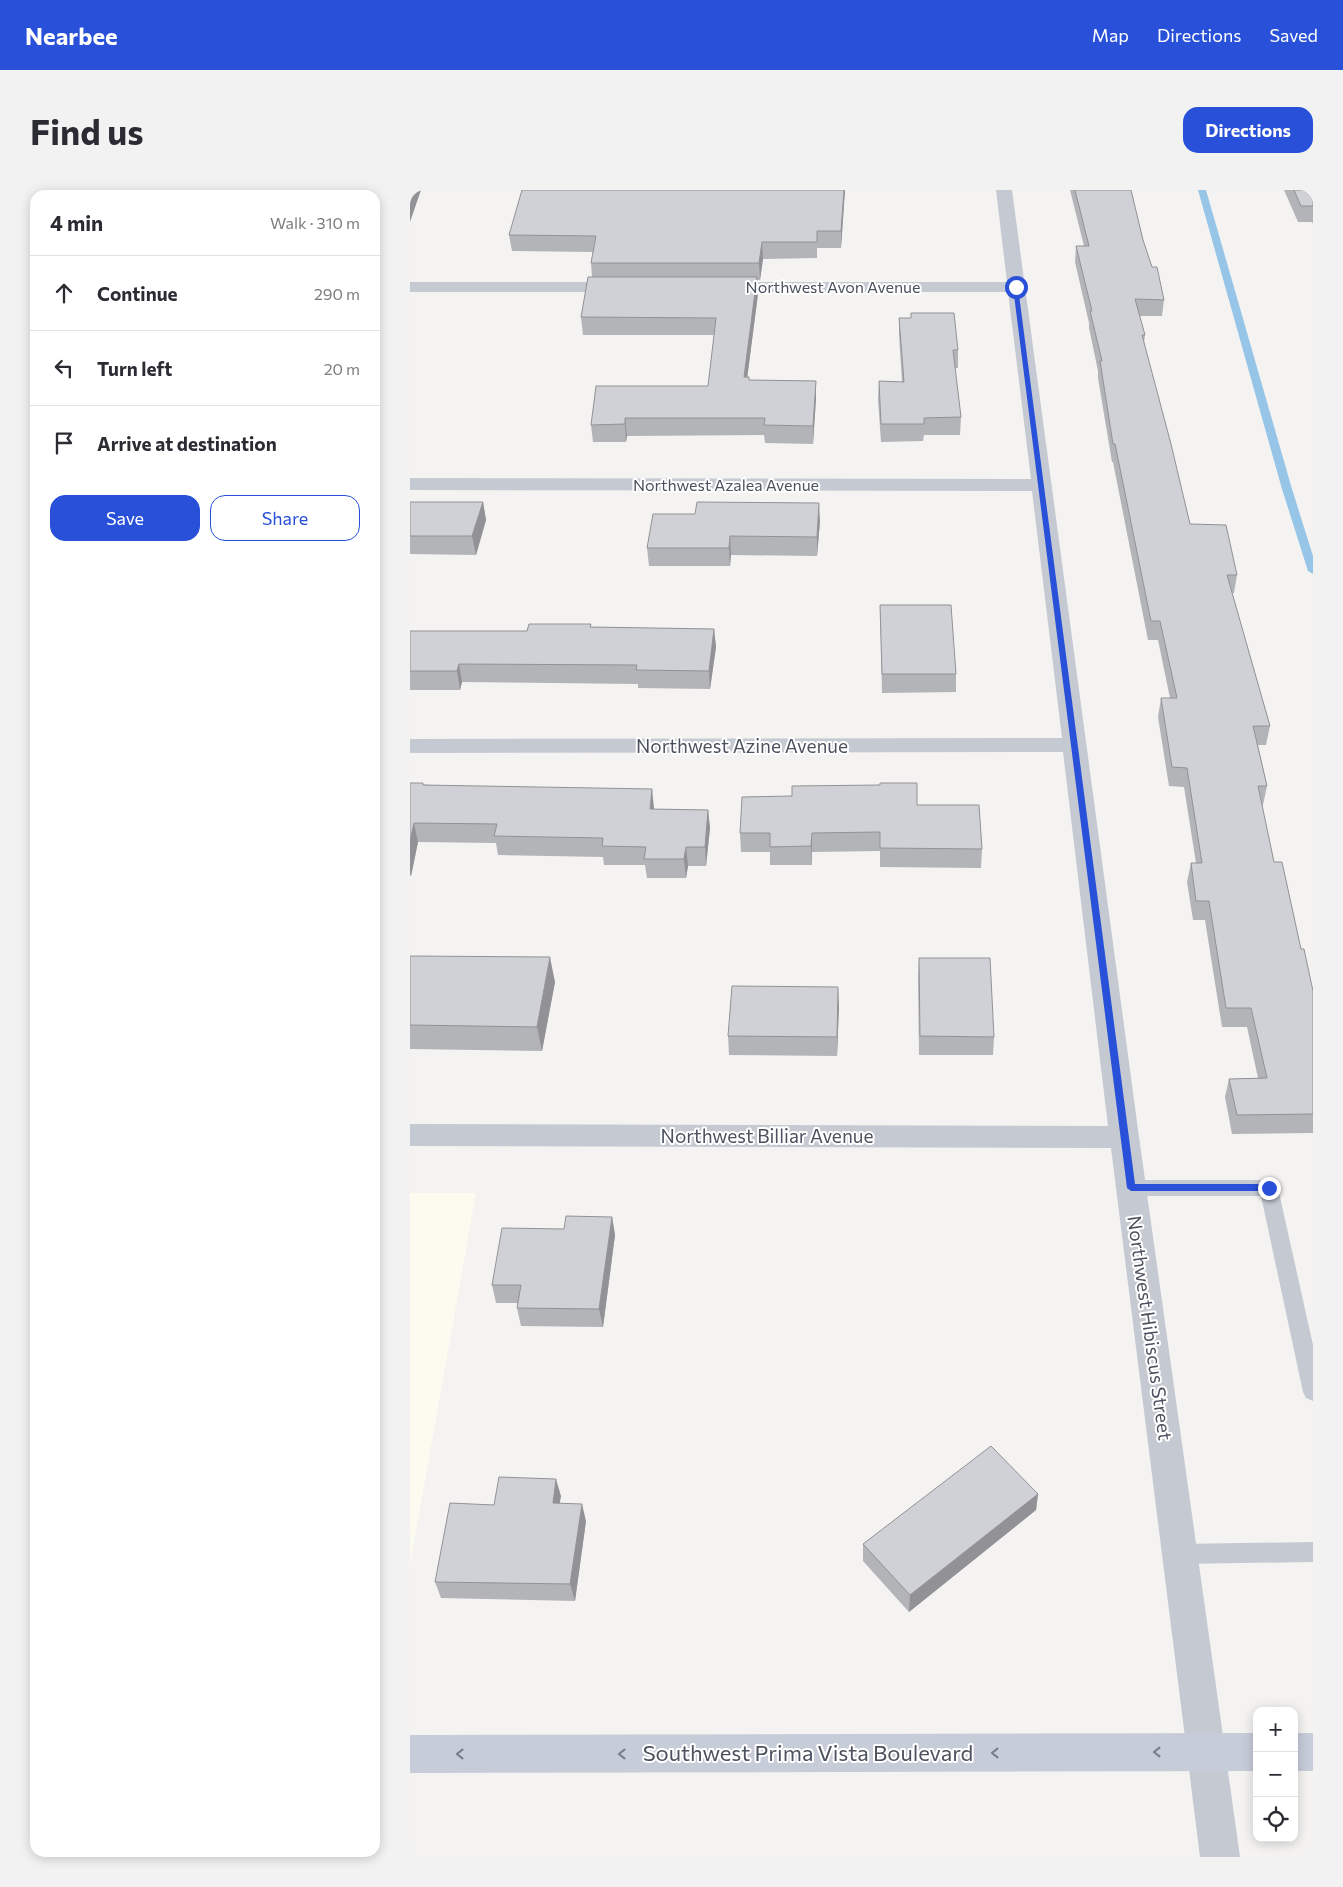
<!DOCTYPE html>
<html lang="en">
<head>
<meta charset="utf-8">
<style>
	body { margin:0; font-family:Commissioner,sans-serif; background:#f2f2f3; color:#2b2b33 }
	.controls { position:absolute; right:15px; bottom:15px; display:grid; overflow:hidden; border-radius:10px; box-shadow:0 2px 12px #0003 }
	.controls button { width:45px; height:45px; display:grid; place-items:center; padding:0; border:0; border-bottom:1px solid #e1e1e2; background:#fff; color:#2b2b33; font:25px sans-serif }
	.stop { position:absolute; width:15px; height:15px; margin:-11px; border:4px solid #2850d9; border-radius:50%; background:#fff }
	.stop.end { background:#2850d9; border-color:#fff; box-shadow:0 1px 5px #0008 }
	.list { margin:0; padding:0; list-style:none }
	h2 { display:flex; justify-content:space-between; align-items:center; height:65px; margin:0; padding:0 20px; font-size:21px }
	h2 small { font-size:16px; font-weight:400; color:#7c7c81 }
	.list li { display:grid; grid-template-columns:32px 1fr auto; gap:15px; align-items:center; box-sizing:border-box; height:75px; padding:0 20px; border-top:1px solid #e1e1e2 }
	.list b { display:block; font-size:19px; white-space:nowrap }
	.list em { font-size:16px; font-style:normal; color:#7c7c81 }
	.actions { display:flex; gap:10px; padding:15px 20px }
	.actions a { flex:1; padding:11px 0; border:1px solid #2850d9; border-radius:15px; text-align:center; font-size:18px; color:#2850d9 }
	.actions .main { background:#2850d9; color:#fff }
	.icon { flex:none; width:28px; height:28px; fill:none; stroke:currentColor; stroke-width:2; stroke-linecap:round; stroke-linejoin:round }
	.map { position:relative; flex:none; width:903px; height:1667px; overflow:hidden; border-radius:15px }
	header { display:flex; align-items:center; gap:30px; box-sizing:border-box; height:70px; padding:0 25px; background:#2850d9; color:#fff }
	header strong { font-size:24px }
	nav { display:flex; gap:28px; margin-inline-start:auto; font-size:18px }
	.intro { display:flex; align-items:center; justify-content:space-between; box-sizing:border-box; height:120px; padding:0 30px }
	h1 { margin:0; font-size:35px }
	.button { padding:12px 22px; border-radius:15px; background:#2850d9; color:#fff; font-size:18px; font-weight:700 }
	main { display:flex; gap:30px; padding:0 30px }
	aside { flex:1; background:#fff; border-radius:15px; box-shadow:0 2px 12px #0003 }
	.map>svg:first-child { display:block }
	.commercial { fill:#fcfbef }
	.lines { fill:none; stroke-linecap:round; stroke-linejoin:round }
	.stream { fill:#96c5e7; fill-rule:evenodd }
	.service { fill:#c4c9d2; fill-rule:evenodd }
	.minor { fill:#c4c9d2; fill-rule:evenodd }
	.secondary { fill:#c7ccd9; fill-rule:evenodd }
	.wall { fill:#b3b4b8 }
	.shaded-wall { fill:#929296 }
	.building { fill:#d0d1d6; stroke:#929296 }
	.oneway { stroke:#767c89 }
	.route { fill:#2850d9 }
	.labels { text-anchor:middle; stroke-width:4; stroke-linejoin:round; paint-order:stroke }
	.far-street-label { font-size:16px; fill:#4b515e; stroke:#fff }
	.street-label { font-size:19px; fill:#4b515e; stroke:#fff }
	.near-street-label { font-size:22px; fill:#4b515e; stroke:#fff }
</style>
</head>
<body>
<header>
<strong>Nearbee</strong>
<nav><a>Map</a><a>Directions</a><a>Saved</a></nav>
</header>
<div class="intro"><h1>Find us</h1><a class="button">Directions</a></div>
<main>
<aside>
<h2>4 min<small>Walk · 310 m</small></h2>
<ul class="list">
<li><svg class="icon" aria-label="ahead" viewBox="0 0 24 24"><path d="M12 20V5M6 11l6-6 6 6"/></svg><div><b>Continue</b></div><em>290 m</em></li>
<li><svg class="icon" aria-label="left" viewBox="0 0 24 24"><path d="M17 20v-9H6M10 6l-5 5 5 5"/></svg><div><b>Turn left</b></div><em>20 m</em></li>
<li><svg class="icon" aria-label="arrive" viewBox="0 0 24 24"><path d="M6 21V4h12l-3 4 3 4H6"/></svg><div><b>Arrive at destination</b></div></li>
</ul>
<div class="actions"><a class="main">Save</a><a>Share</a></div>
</aside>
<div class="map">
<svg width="903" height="1667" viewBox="0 0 903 1667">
	<rect width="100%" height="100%" fill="#f4f3f2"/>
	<!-- commercial -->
	<path class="commercial" d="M0 1003H66L0 1375Z"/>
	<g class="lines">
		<!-- stream -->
		<path class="stream" d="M788 0H796L882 299 903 366V384L898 381 872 299Z"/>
		<!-- service -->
		<path class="service" d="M721 990H859L866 993 868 998 903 1155V1211L896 1208 893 1202 851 1006H721L714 1003 712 998 714 993Z
			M903 1352V1372L770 1374 762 1371 759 1364 762 1357 770 1354Z"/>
		<!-- minor -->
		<path class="minor" d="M586 0H602L729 947 830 1667H790L701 958 0 956V934L698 936 653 562 0 563V549L652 548 622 301 0 300V288L621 289 598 102H310L304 101 301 97 304 93 310 92H597Z
			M0 92H214L220 93 223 97 220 101 214 102H0Z"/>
		<!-- secondary -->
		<path class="secondary" d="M847 1543V1581L0 1583V1545Z
			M884 1543H903V1581H884Z"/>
	</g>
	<!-- wall -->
	<path class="wall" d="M435 0 431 58H407V68L353 69 350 90H348V104L337 187 339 190 406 191V208L403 254 355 253 354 245 217 246 216 252H183L181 235 298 196 304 145H173L171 127 182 87 181 73 183 62 102 61 99 45Z
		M660 0H721L733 50 742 77 754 110 752 126H730L735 145 734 153 780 334 827 385 824 403H822L860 536 856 555H848L857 596 853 615H852L864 672 903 801V943L822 944 815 907 819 889 848 888 837 837H812L795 730H783L777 692 781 673H786L774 597 759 596 748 527 751 508H760L748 450H738L703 272H702L688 188V181L679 138V133L665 72 666 56H674Z
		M874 0H903V34L902 32H888Z
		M501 123 548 160V178H545L551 227 550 245H514L513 251 471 252 468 209 469 191 492 192 489 145V128H501Z
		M0 312H73L76 330 66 365 0 364Z
		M410 331 407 366 321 365 320 376H239L237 358Z
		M470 415 546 484V502L472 503Z
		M181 437 304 439 306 457 300 499 228 498V494L52 492 50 500H0V441H117Z
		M0 593 244 618V619L298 620 300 638 296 676H278L276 688H237L235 675H194L193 667 88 665 86 653 8 652 1 686H0Z
		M382 606 507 615 572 659 571 678 470 677V661L402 662V675H360V662H331L330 643Z
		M0 766 145 792 132 861 0 859Z
		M509 768 584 847 583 865H509L508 787Z
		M429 816 427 866 319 865 318 846Z
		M202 1027 205 1045 193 1137 111 1136 107 1118 108 1113H86L82 1095 154 1039Z
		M628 1304 626 1320 499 1422 453 1371V1354Z
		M151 1306 149 1313 176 1331 165 1411 31 1408 25 1392 84 1315Z"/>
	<!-- shaded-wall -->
	<path class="shaded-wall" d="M3 0H11L0 32V8Z
		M434 0H435L431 58V41Z
		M352 52 353 69 350 90 349 73Z
		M347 87 348 104 335 205 334 187Z
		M406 191V208L403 254V236Z
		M215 228 217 246 216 252 215 234Z
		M73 312 76 330 66 365 62 346Z
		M409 313 410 331 407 366V347Z
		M320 346 321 365 320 376 319 358Z
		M304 439 306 457 300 499 299 481Z
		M49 474 52 492 50 500 47 481Z
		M242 599 244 618 242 638 240 619Z
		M298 620 300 638 296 676 295 657Z
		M4 633 8 652 1 686 0 681V651Z
		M402 643V675L401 656Z
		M276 657 278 676 276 688 274 669Z
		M140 767 145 792 132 861 127 837Z
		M428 797 429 816 427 866V847Z
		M202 1027 205 1045 193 1137 189 1119Z
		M146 1289 151 1306 147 1330 143 1313Z
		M628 1304 626 1320 499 1422 500 1405Z
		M172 1314 176 1331 165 1411 160 1394Z"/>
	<!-- building -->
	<path class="building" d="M0 0H3L0 8Z
		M112 0H434L431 41H407V52H352L349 73H181L186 46 99 45Z
		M665 0H721L733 50 742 77H747L754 110 725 109 735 145H732L761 254 780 334 816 335 827 385H817L860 536H843L857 596H848L864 672H872L891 759H894L903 801V924L827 925 819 889 857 888 841 818H816L799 711H786L781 673H792L777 578 762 577 751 508H767L750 431H741L705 254H703L690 171H692L680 121H682L666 56H679Z
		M884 0H903V16H891Z
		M178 87H347L334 187H339V190L406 191 403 236 354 235 355 228H215V234L181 235 186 196H298L306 128 171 127Z
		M501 123H544L548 160H543L551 227 514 228V234H471L469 191 494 192 489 128H501Z
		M0 312H73L62 346H0Z
		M287 312 409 313 407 347 320 346 319 358H237L243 324H285Z
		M470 415H541L546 484H472Z
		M119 434H181L180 437 304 439 299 481 226 480 227 475 49 474 47 481H0V441H117Z
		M0 593H13V595L242 599 240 619 298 620 295 657H276L274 669H234L236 657 192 656 193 648 84 646 87 634 4 633 0 651Z
		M470 593H507V615H569L572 659 470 658V642L402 643 401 656 360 657V643H330L332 607 382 606V596L470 595Z
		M0 766 140 767 127 837 0 835Z
		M509 768H580L584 847 510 846Z
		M322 796 428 797 427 847 318 846Z
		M156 1026 202 1027 189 1119 107 1118 111 1095H82L92 1038 154 1039Z
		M581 1256 628 1304 500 1405 453 1354Z
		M89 1287 146 1289 143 1313 172 1314 160 1394 25 1392 40 1313 84 1315Z"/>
	<!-- one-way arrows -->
	<defs><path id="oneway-chevron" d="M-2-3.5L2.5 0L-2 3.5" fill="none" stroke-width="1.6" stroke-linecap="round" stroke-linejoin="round" transform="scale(1.25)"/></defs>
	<g class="oneway">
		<use href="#oneway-chevron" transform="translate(747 1562) rotate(180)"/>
		<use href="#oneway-chevron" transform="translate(585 1563) rotate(180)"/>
		<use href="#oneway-chevron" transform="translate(50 1564) rotate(180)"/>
		<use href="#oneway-chevron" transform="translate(212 1564) rotate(180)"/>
	</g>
	<!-- route -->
	<path class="route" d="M606 95 608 97 725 994H859L864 998 859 1001H721L717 998 603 97Z"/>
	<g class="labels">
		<!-- far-street labels -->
		<g class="far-street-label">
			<text x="423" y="103">Northwest Avon Avenue</text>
			<text x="316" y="301">Northwest Azalea Avenue</text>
		</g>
		<!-- street labels -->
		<g class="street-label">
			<text x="332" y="563">Northwest Azine Avenue</text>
			<text x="357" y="953">Northwest Billiar Avenue</text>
			<text transform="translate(740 1138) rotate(82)" y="7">Northwest Hibiscus Street</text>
		</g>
		<!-- near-street labels -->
		<g class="near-street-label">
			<text x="398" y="1571">Southwest Prima Vista Boulevard</text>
		</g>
	</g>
</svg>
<div class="controls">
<button>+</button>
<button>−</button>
<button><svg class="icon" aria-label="locate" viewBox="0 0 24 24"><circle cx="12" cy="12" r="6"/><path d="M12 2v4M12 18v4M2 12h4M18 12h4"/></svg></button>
</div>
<div class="stop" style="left:606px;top:97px"></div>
<div class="stop end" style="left:859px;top:998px"></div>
</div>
</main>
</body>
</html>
